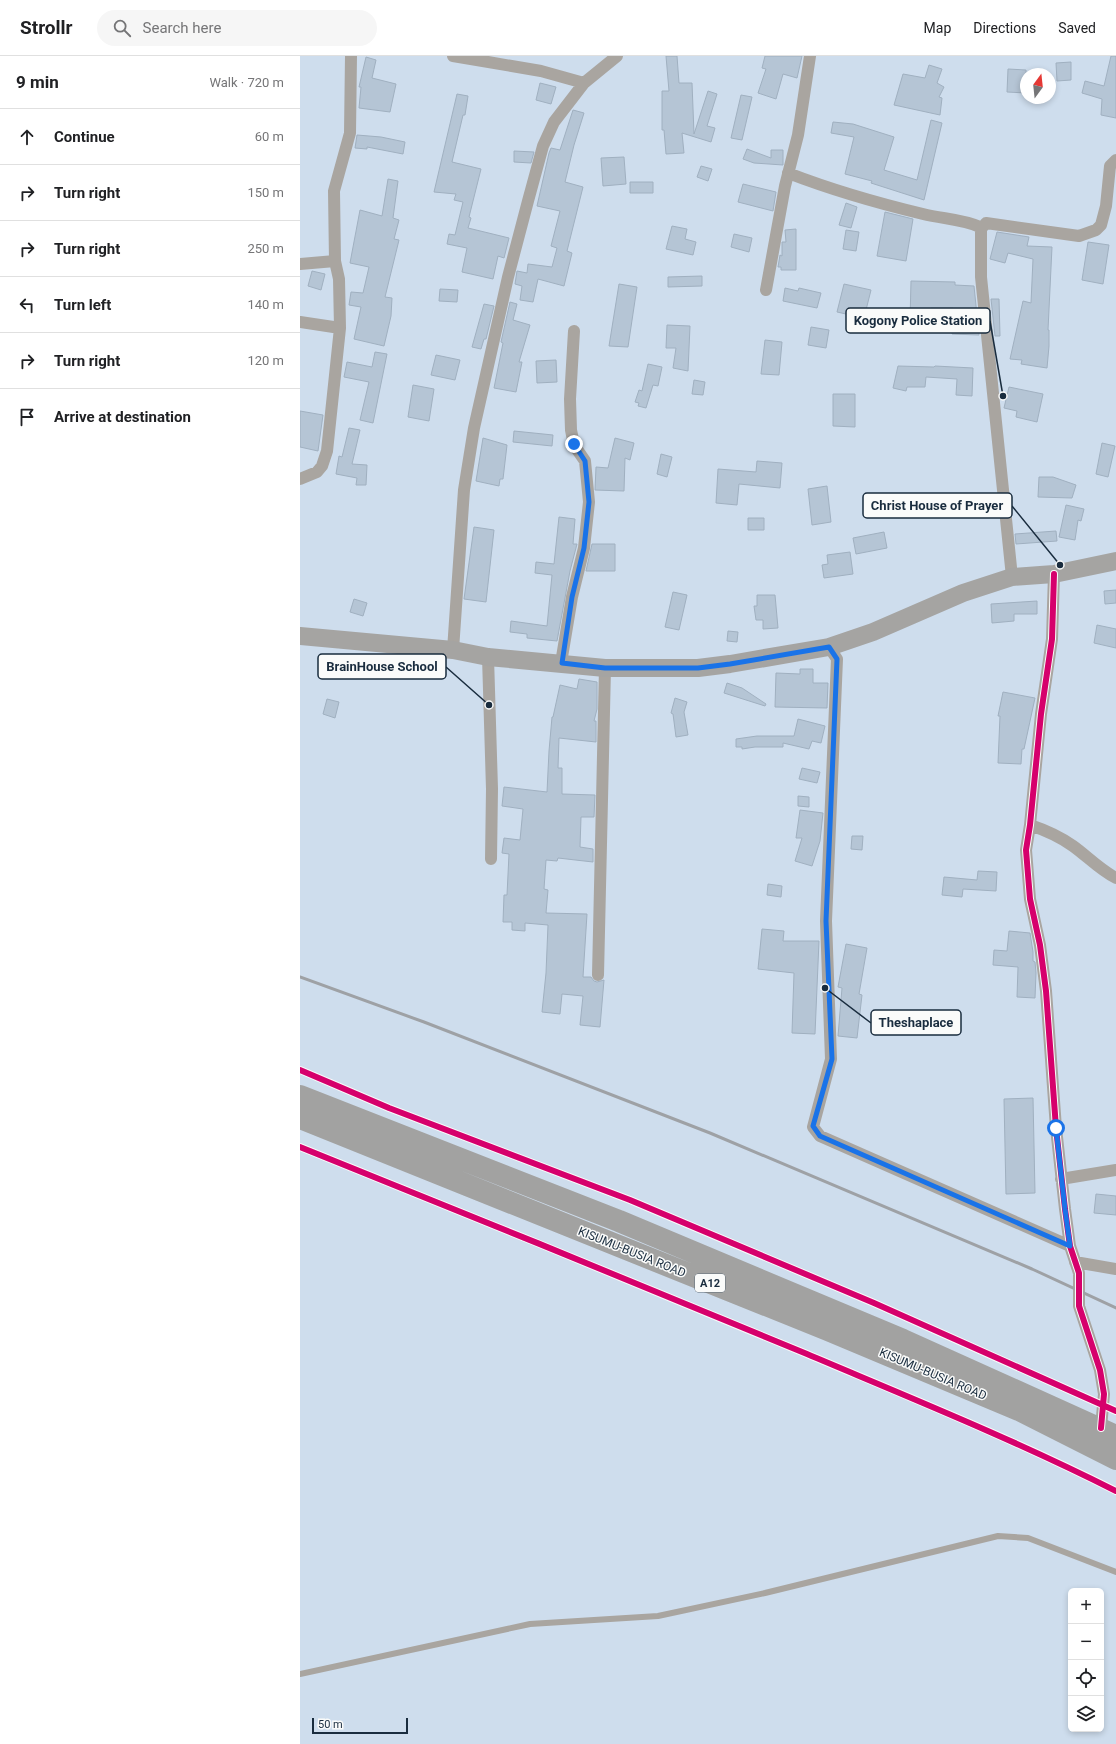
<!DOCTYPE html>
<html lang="en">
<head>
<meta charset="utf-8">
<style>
	body { margin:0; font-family:Roboto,sans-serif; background:#f6f6f6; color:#202124 }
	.controls { position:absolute; right:12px; bottom:12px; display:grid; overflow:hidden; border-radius:6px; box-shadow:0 2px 6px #0003 }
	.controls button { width:36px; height:36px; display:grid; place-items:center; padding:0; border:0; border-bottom:1px solid #e0e0e0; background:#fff; color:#202124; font:20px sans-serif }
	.compass { position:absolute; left:720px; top:12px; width:36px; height:36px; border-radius:50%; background:#fff; box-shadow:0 2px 6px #0003; rotate:15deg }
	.scale { position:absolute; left:12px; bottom:10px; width:96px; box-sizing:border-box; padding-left:4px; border:2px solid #192c3e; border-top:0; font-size:11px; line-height:14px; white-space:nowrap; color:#192c3e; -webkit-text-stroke:3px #fafbfa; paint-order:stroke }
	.stop { position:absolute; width:12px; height:12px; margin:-9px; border:3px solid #1a73e8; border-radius:50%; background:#fff }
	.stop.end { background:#1a73e8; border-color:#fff; box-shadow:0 1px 4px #0008 }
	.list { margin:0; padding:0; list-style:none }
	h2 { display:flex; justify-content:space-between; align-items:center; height:52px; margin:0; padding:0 16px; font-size:17px }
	h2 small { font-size:13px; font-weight:400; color:#757577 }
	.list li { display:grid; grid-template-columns:26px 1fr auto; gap:12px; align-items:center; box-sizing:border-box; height:56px; padding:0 16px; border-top:1px solid #e0e0e0 }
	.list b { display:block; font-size:15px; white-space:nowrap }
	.list em { font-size:13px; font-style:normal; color:#757577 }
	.icon { flex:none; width:22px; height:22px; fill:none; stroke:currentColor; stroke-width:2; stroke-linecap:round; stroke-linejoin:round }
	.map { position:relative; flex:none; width:816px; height:1688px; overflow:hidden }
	header { display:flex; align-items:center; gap:24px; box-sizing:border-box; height:56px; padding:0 20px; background:#fff; border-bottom:1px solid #e0e0e0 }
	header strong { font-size:19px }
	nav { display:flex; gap:22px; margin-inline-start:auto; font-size:14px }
	.search { width:280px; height:36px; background:#f6f6f6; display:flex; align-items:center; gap:10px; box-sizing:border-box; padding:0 14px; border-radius:22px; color:#757577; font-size:15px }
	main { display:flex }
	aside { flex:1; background:#fff }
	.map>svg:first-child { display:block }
	.building { fill:#b5c5d5; stroke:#a0b0c0 }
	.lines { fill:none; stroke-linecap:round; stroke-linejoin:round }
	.lane { stroke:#a9a5a0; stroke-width:6 }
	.street { stroke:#a9a5a0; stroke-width:12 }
	.secondary { stroke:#a5a4a2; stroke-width:18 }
	.highway { stroke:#a2a2a1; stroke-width:22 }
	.rail { stroke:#9ea1a5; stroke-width:3 }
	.cycleway-casing { stroke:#fafbfa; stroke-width:8 }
	.cycleway { stroke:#d6006c; stroke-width:6 }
	.route { stroke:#1a73e8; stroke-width:5 }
	.labels { text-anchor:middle; stroke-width:3; stroke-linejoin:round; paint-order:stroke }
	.shield { fill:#fafbfa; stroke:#5c6a76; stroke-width:1 }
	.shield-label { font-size:11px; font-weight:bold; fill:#192c3e }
	.street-label { font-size:12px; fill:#192c3e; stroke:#fafbfa }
	.leader { fill:none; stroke:#192c3e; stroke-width:1.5 }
	.callout-dot { fill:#192c3e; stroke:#fafbfa; stroke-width:1.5 }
	.callout { fill:#fafbfa; stroke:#192c3e; stroke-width:1.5 }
	.callout-label { font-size:13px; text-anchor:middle; font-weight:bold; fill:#192c3e }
</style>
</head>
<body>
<header>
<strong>Strollr</strong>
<div class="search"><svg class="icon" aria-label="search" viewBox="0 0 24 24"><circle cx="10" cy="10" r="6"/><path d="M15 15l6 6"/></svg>Search here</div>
<nav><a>Map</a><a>Directions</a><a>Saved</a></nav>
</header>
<main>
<aside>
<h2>9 min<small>Walk · 720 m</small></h2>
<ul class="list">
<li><svg class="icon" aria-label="ahead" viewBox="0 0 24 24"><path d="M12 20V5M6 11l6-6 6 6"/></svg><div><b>Continue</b></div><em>60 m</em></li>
<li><svg class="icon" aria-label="right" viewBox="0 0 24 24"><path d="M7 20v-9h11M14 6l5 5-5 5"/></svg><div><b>Turn right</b></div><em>150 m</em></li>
<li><svg class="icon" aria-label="right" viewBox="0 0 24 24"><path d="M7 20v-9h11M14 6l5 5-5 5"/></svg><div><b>Turn right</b></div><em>250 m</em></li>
<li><svg class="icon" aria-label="left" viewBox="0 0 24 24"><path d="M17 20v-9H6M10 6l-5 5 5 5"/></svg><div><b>Turn left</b></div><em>140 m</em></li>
<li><svg class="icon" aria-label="right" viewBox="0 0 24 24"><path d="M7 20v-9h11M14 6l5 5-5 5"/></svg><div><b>Turn right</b></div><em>120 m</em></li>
<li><svg class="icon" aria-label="arrive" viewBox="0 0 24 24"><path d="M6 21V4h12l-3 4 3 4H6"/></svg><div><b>Arrive at destination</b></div></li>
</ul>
</aside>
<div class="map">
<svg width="816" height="1688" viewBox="0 0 816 1688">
	<rect width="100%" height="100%" fill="#cedded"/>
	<!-- building -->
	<path class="building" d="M366 0H377L379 27H392L394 78 408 35 417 38 407 70 415 72 411 86 382 77 384 97 366 98 364 74H362V35H369Z
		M465 0H502L497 22 483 18 476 43 458 37 466 13 462 12Z
		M811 0H816V62L801 59 802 43 782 37 785 25 804 30Z
		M66 1 76 4 72 22 96 28 90 56 59 52 61 31H59Z
		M771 6V24L757 25 756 7Z
		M629 9 642 13 637 27 644 31 639 41 642 42 640 59 594 49 603 18 625 22Z
		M708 13 726 14V37L707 36Z
		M240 27 256 31 251 48 236 44Z
		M157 38 168 40 165 59H163L152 106 181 113 169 161 171 162 168 172 209 182 204 202 198 200 193 223 162 216 167 192 147 188 149 178 155 179 163 146 154 144 156 138 134 136Z
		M441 39 452 41 442 84 431 82Z
		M273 54 284 57 274 89 265 126 283 131 267 195 272 197 264 230 238 223 233 246 220 244 222 230 215 228 217 215 227 217 228 208 252 211 257 192 251 190 260 155 237 150 249 97 251 92 260 94Z
		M631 64 642 67 624 144 571 127 572 125 545 118 554 81 531 77 533 66 553 68 594 81 584 114 617 124Z
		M57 79 81 81 105 86 103 98 67 91V93L55 92Z
		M447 93 471 102V94H483V109L454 107 443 103Z
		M214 95 234 96 231 107 214 106Z
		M324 101 326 128 303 130 301 102Z
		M401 110 412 113 408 125 397 121Z
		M88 123 98 125 93 162 99 164 94 183 99 184 85 241 92 242 91 260 84 290 54 283 61 251 49 249 51 236 63 237 69 211 50 207 60 154 82 160Z
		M330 126H353V137H330Z
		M443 128 476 136 473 155 438 146Z
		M546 147 557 151 551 172 539 169Z
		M585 156 613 163 606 205 577 200Z
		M372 170 387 173 385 183 396 186 393 199 366 193Z
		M496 173V214H481V211H478L480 199 482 200V186H486L485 174Z
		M546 174 559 176 556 195 543 193Z
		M697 176 729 181 727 190 752 191 748 274H749V290L747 312 721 308 722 304 710 303 723 245 731 247 733 203 708 197 705 207 690 203Z
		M434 178 452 182 449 196 431 191Z
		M788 186 809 189 803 228 782 224Z
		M12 215 25 218 21 234 8 230Z
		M402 220V230L368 231V221Z
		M611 225 655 226V229L674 230 679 279 652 278 653 252H631V266L610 265Z
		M319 228 337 231 328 291 309 290Z
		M544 228 571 234 564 262 537 256Z
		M485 232 498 235 499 232 521 237 517 252 483 245Z
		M140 233 158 234 157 246 139 245Z
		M691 243H699L700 280H695Z
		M210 246 217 248 213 264 230 269 219 306H222L216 336 194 332 203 287 201 286Z
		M184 248 194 250 186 283H184L181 293 172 291Z
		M367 269 390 270 388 315 373 312 376 292H366Z
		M511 271 529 274 526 292 508 289Z
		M465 284 482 286 479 319 461 318Z
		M75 296 87 298 73 367 60 364 69 326 44 321 47 306 72 311Z
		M136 299 160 304 155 324 131 319Z
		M256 304 257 326 237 327 236 305Z
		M348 308 362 311 358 330 353 329 346 352 338 350 339 347 335 346 339 334 342 335Z
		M598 310 634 311 635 310 673 312 672 340 656 339 657 323 626 321 625 331H607L606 335 593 332Z
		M394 324 405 326 403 339 392 338Z
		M113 329 134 333 129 365 108 361Z
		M709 331 743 338 737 366 716 361 717 355 704 352Z
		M533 338H555V371L533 370Z
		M0 355 23 359 18 395 0 391Z
		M49 372 60 374 52 408 67 409 66 429H56L57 422 36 418 39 400 42 401Z
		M214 375 253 379 252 390 213 386Z
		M183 382 207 389 203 423H200L199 430 176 425Z
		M315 382 334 387 330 404 325 402 324 435 295 434 296 411 308 412Z
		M802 387 815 390 808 421 796 418Z
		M361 398 372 401 367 421 357 418Z
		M457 405 482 407 480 432 439 428 437 449 416 447 418 413 456 416Z
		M739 421H753L776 429 772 442 738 441Z
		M527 430 531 466 512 469 508 433Z
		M766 449 784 453 781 465 778 464 775 484 759 481Z
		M259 461 275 463 273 488H277L270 515 257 585 227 582V578L210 576 211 565 247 570 252 519 235 517 236 506 254 508Z
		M448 462H464V474H448Z
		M174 471 194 474 186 546 164 543Z
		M756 475 757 485 716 488 715 478Z
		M584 476 587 492 556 498 553 482Z
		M292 488H315V515H286Z
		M550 496 553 518 524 522 522 509 528 508 527 499Z
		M816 534V547L805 548 804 535Z
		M373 536 387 539 379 574 365 571Z
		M457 539H475L478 572 463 573V564H456L454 550H457Z
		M54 543 67 547 63 560 50 556Z
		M737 545V558H714V565L692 567 691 548Z
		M797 569 816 573V592L794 587Z
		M428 575 438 576 437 586 427 585Z
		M500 613H513V627H528L527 652 475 651 476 617 500 618Z
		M279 623 297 626V653L294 665H296V686L259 682 258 712H262V738L295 739 294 761H281L280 791 293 793V806L258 802 257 805 246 804 244 833 248 834 246 857 287 858 283 921H291L294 925 297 926 304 924 300 971 280 969 283 940 262 938 260 958 242 956 246 917 248 869 225 867V875L212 874V866H203L204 839H207L209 798 202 797 204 782 220 784 223 753 202 750 204 731 247 736 249 695 252 661H253L260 629 277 633Z
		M427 627 442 632 466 648 465 650 424 637Z
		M703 636 735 642 724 693H722L721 708 698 707 700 660H698Z
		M375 642 387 646 384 656 388 679 376 681 373 658 371 657Z
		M27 643 39 646 35 662 23 658Z
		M498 663 525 670 521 687 512 685 509 693 483 687V691H455L442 693V691H436V683L457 680H494Z
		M502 712 520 716 517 727 499 723Z
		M498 740 509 741V751L498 750Z
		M500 754 523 757 520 785 512 810 495 805 502 782H496Z
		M552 780H563L562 794 551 793Z
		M678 815 697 816 696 835 663 833 662 841 642 839 644 821 677 824Z
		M468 828 482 830 481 841 467 839Z
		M462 873 484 875 483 885H519L515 978 492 977 494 917 458 913Z
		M709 875 730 877 733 896V905L735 906 736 917 735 942 717 941 718 911 693 909 694 894 707 895Z
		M546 888 567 892 559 938 562 939 557 982 538 980 542 932 538 931Z
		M733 1042 735 1137 706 1138 704 1043Z
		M796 1138 816 1140V1159L794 1157Z"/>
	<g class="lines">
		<!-- lane -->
		<path class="lane" d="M0 1618 230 1568 358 1560 465 1537 698 1480 728 1482 816 1516"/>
		<!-- street -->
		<path class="street" d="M153 0 241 15 284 27
			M488 117C532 134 577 147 623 158 643 163 662 163 680 171L681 173
			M0 208 35 205
			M466 234 485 130 498 79 510 0
			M0 266 40 272
			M0 423 17 416 22 410 27 395 40 272 39 223 35 205 34 135 50 77 51 0
			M754 518 752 583 741 658 730 769 726 794 730 843 740 889 746 935 756 1072 765 1153 770 1190 779 1217V1250L800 1314 804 1338 801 1372
			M712 521 681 221V173L686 167 779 180 796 174 801 169 806 150 810 110 816 104
			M529 591 537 603 526 865 531 1003 513 1071 520 1080 770 1190
			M153 594 164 434 174 372 208 221 228 145 243 90 254 66 284 27 317 0
			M188 601 192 733 191 803
			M261 607 272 541 284 492 289 446 285 405 274 389 271 374 270 343 274 275
			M730 769C745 774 759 780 773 790 787 800 800 814 816 822
			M298 919 305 612
			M761 1123 816 1114
			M775 1206 816 1213"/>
		<!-- secondary -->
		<path class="secondary" d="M0 580 153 594 188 601 305 612H398L430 608 529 591 573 576 663 537 712 521 754 518 816 505"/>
		<!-- highway -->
		<path class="highway" d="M0 1040 319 1165 603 1284 816 1380
			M0 1062 528 1274 719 1354 816 1403"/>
		<!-- rail -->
		<path class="rail" d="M0 921 124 966 410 1077 732 1213 816 1252"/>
		<defs>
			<path id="cycleway" d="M754 518 752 583 741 658 730 769 726 794 730 843 740 889 746 935 756 1072 765 1153 770 1190 779 1217V1250L800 1314 804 1338 801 1372
				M0 1014 89 1052 330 1144 574 1247 816 1355
				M0 1091C169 1159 339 1228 507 1298 611 1342 715 1384 816 1435"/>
		</defs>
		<!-- cycleway casing -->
		<use href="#cycleway" class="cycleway-casing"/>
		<!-- cycleway -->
		<use href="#cycleway" class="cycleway"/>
	</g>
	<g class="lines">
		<!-- route -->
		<path class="route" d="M274 388 285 405 289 446 284 492 272 541 262 607 305 612H398L430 608 529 591 537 603 526 865 532 1003 513 1070 520 1080 770 1190 765 1153 756 1072"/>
	</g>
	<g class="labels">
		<!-- shield labels -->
		<rect class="shield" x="395" y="1218" width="30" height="18" rx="3"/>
		<g class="shield-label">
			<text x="410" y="1231">A12</text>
		</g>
		<!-- street labels -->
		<g class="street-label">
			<text transform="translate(332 1196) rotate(22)" y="4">KISUMU-BUSIA ROAD</text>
			<text transform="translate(633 1318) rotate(23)" y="4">KISUMU-BUSIA ROAD</text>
		</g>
	</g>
	<!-- callouts -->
	<path class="leader" d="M703 340L690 265M760 509L712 450M189 649L146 611M525 932L571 967"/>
	<g class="callout-dot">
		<circle cx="703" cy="340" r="4"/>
		<circle cx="760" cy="509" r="4"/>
		<circle cx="189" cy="649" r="4"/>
		<circle cx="525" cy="932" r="4"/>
	</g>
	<g class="callout">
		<rect x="546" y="252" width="144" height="25" rx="4"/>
		<rect x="563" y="437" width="149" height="25" rx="4"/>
		<rect x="18" y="598" width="128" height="25" rx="4"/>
		<rect x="571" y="954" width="90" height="25" rx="4"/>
	</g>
	<g class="callout-label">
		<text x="618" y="269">Kogony Police Station</text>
		<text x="637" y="454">Christ House of Prayer</text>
		<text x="82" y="615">BrainHouse School</text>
		<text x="616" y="971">Theshaplace</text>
	</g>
</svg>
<div class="controls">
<button>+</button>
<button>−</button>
<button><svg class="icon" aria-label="locate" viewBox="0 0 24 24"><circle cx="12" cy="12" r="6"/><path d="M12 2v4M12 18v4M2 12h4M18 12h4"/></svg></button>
<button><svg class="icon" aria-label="layers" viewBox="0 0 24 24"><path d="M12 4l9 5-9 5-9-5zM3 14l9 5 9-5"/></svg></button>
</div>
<svg class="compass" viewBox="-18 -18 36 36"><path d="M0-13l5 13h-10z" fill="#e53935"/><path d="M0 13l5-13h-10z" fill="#757577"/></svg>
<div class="scale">50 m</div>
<div class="stop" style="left:756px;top:1072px"></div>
<div class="stop end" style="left:274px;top:388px"></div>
</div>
</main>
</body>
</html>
